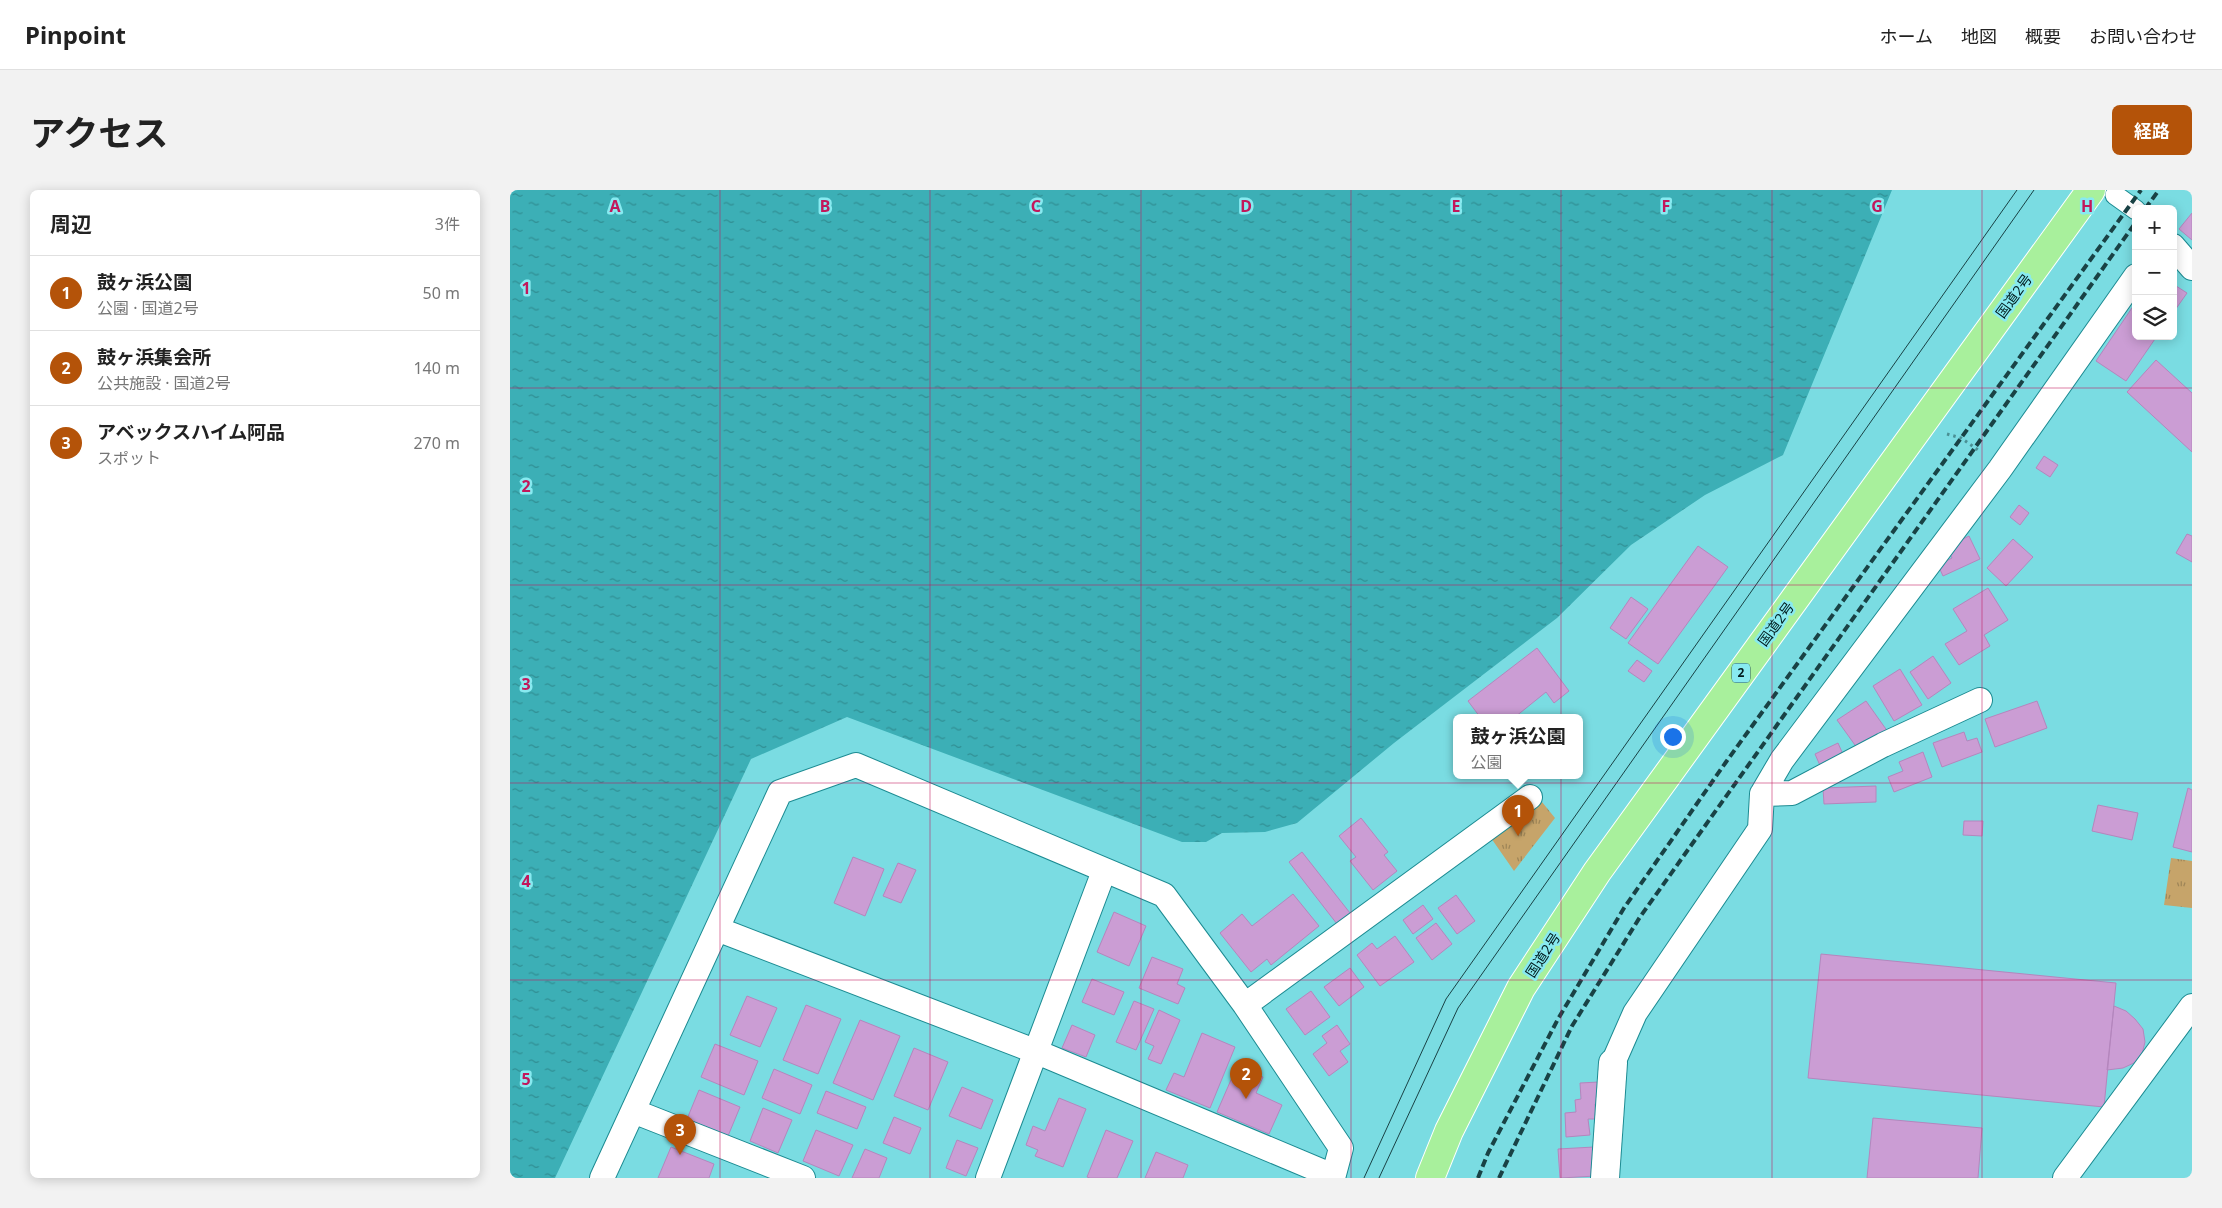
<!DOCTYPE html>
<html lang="ja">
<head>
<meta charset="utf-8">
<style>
	body { margin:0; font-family:"Noto Sans","Noto Sans JP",sans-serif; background:#f2f2f2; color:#222 }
	.controls { position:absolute; right:15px; top:15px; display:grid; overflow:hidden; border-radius:8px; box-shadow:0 2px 12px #0003 }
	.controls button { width:45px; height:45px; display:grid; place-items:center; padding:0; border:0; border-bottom:1px solid #e0e0e0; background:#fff; color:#222; font:25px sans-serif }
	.you { position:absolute; left:1162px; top:546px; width:18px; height:18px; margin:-12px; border:4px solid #fff; border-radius:50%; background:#1a73e8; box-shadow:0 0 0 8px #1a73e833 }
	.badge { display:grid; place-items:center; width:32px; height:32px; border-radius:50%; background:#b45309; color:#fff; font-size:16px; font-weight:700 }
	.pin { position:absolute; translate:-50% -41px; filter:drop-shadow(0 1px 2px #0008) }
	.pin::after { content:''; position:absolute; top:26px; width:18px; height:15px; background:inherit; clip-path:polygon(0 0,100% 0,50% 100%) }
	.popup { position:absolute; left:943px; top:524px; width:130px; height:65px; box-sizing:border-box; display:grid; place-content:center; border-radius:8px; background:#fff; filter:drop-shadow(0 1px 4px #0005); font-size:16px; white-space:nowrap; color:#767676 }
	.popup b { font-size:19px; color:#222 }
	.popup::after { content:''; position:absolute; left:50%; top:100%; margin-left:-10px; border:10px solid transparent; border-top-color:#fff }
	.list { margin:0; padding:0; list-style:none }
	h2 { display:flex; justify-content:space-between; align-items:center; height:65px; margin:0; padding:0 20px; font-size:21px }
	h2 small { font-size:16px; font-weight:400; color:#767676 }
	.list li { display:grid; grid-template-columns:32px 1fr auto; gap:15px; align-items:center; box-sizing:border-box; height:75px; padding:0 20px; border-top:1px solid #e0e0e0 }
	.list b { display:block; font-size:19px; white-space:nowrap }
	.list p { margin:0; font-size:16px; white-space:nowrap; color:#767676 }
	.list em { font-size:16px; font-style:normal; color:#767676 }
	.icon { flex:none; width:28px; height:28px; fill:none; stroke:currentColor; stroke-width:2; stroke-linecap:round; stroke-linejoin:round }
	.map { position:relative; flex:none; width:1682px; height:988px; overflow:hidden; border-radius:8px }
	header { display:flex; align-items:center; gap:30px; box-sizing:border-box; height:70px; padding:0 25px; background:#fff; border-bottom:1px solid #e0e0e0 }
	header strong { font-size:24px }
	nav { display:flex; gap:28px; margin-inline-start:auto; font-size:18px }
	.intro { display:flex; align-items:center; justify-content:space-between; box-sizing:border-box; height:120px; padding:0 30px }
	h1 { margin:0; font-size:35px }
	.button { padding:12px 22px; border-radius:8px; background:#b45309; color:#fff; font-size:18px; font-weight:700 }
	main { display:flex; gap:30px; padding:0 30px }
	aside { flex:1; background:#fff; border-radius:8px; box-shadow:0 2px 12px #0003 }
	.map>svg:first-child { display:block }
	.grass { fill:url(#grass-tufts) }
	.water { fill:url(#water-ripples) }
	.building { fill:#cb9dd4; stroke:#b486bd }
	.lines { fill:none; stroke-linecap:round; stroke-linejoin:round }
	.pedestrian-casing { stroke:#1c8b92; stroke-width:21 }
	.minor-casing { stroke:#1c8b92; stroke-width:26 }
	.tertiary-casing { stroke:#1c8b92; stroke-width:30 }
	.trunk-casing { stroke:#fff; stroke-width:30 }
	.path { stroke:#4a9094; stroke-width:3; stroke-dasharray:2.5 4; stroke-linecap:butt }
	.pedestrian { stroke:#fff; stroke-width:19 }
	.minor { stroke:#fff; stroke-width:24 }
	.tertiary { stroke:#fff; stroke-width:28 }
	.trunk { stroke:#a8f09c; stroke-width:28 }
	.tram { stroke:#194245; stroke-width:1 }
	.rail { stroke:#194245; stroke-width:4; stroke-dasharray:8 4; stroke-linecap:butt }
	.grid { fill:none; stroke:#c2185b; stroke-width:1; stroke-opacity:0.55 }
	.labels { text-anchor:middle; stroke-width:5; stroke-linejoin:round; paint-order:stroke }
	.shield { fill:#88eaf0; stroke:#29595c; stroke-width:1 }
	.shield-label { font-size:12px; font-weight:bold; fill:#001b1d }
	.street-label { font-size:14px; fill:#001b1d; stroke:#88eaf0 }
	.grid-label { font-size:16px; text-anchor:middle; font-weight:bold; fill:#c2185b; stroke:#88eaf0; stroke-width:5; stroke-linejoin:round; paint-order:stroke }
</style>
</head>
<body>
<header>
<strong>Pinpoint</strong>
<nav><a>ホーム</a><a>地図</a><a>概要</a><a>お問い合わせ</a></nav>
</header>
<div class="intro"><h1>アクセス</h1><a class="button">経路</a></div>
<main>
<aside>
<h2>周辺<small>3件</small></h2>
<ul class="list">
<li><span class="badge">1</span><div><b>鼓ヶ浜公園</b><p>公園 · 国道2号</p></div><em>50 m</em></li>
<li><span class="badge">2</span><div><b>鼓ヶ浜集会所</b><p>公共施設 · 国道2号</p></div><em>140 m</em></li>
<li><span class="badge">3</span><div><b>アベックスハイム阿品</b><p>スポット</p></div><em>270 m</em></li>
</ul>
</aside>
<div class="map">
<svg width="1682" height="988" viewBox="0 0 1682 988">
	<defs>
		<pattern id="grass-tufts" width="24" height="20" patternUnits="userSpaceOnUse" patternTransform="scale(1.25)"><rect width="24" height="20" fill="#c6a46a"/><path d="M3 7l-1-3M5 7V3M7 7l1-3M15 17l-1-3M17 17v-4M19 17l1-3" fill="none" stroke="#9e8557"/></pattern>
		<pattern id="water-ripples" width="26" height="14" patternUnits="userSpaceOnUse" patternTransform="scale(1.25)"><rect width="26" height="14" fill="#3cafb6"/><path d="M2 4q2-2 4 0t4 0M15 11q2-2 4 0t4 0" fill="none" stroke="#308e93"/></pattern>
	</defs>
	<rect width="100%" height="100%" fill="#7adce2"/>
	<!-- grass -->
	<path class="grass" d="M1032 612 1045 628 1004 681 981 648Z
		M1661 668 1682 671V718L1654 715Z"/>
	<!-- water -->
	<path class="water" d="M0 0H1382L1273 265 1195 305 1121 355 1047 428 884 553 787 633 755 642 712 643 696 652H672L337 527 241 569 45 988H0Z"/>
	<!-- building -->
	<path class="building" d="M1682 23V50L1669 39Z
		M1663 94 1677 103 1663 123Z
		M1626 112V146H1647L1616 191 1586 171Z
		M1646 170 1682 203V262L1617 202Z
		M1534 266 1548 275 1540 287 1526 278Z
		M1509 315 1519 323 1510 335 1500 327Z
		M1677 344 1682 346V372L1666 363Z
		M1459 346 1470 369 1433 386 1428 375 1442 368 1437 357Z
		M1503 349 1523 367 1496 396 1477 378Z
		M1188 356 1218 377 1148 474 1118 453Z
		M1478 398 1498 430 1474 445 1480 456 1449 475 1435 454 1457 441 1443 419Z
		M1121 407 1138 419 1116 449 1100 438Z
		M1027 458 1059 501 1044 513 1036 502 1005 527H970L958 511Z
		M1423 466 1441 493 1418 509 1400 482Z
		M1127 470 1142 481 1134 492 1118 481Z
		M1390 479 1412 515 1384 531 1363 496Z
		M1356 511 1378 542 1350 562 1327 530Z
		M1527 511 1537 538 1485 557 1475 529Z
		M1454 542 1457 551 1467 548 1472 562 1432 577 1423 553Z
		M1328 553 1335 569 1312 580 1305 564Z
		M1413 562 1422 587 1384 602 1378 587 1393 581 1389 572Z
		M1366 596V612L1314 614 1313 598Z
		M1678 598 1682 600V662L1663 657Z
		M1588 615 1628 623 1622 650 1582 641Z
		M851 628 878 662 874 665 887 681 863 700 840 671 846 667 829 646Z
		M1454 631H1473L1472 646 1453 645Z
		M792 662 840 723 827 734 779 672Z
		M343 667 374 679 355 726 324 713Z
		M388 673 406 680 391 713 373 706Z
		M783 704 809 736 761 775 757 769 741 782 710 743 732 724 742 736Z
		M946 705 965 731 947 744 928 718Z
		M913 715 923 729 903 744 893 730Z
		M604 722 636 736 619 776 587 762Z
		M926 733 942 754 922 770 906 748Z
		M885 746 904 772 870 796 847 765 862 753 867 759Z
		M1311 764 1606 793 1594 917 1298 888Z
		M642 767 673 779 667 794 675 798 668 814 629 798Z
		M840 778 854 797 829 816 814 797Z
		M582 789 614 802 604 825 572 812Z
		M801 801 820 827 795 845 776 819Z
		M237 806 267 818 250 857 220 845Z
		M624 811 644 819 626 860 606 852Z
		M296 815 331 829 308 884 273 870Z
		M1604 816 1616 821 1625 829 1633 839 1635 852 1632 864 1626 872 1613 878 1597 880Z
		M649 820 670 830 651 874 638 869 644 856 635 852Z
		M350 830 390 846 363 910 323 893Z
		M562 835 585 845 576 867 552 858Z
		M827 835 840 854 830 861 838 872 819 886 803 864 817 853 812 846Z
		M692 843 725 857 700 918 656 900 664 883 674 887Z
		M205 854 248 871 234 905 191 887Z
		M404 858 438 872 418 920 384 906Z
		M727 876 753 887 746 903 772 915 759 944 707 922Z
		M264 879 302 895 290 924 252 908Z
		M1089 892 1090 914H1085L1086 929H1078L1080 945 1056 947 1055 923 1066 922 1065 910 1071 909 1070 893Z
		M452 897 483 910 471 939 439 926Z
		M189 900 230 917 218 946 177 929Z
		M316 901 356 917 347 939 307 923Z
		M549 908 576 919 553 977 525 966 528 960 516 955 523 936 535 941Z
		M253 918 282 930 268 963 240 951Z
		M384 927 411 938 400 964 373 953Z
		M1363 928 1472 938 1468 988H1357Z
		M306 940 343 955 329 986 293 971Z
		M596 940 623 951 607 988H580L577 987Z
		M447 950 468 958 456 986 436 978Z
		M161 957 204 974 199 988H148Z
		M1084 957 1086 986 1050 988 1048 959Z
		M355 959 377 968 369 988H342Z
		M646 962 678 975 673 988H635Z"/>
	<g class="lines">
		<defs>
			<path id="pedestrian" d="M1605 5 1626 20"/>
			<path id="minor" d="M1663 56 1682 78
				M1252 604 1282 603 1373 555 1470 510
				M207 739 527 862 823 986
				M735 815 1020 607
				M1103 873 1125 823 1250 639 1252 604 1272 570 1490 279 1626 86
				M123 921 293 988
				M92 988 270 602 346 575 654 705 735 815 831 958 823 988
				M478 988 594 681
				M1555 988 1682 816"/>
			<path id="tertiary" d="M1095 988 1103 873"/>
			<path id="trunk" d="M920 988 939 941 1011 798 1087 682 1581 0"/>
		</defs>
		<!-- pedestrian casing -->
		<use href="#pedestrian" class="pedestrian-casing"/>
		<!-- minor casing -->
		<use href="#minor" class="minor-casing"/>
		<!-- tertiary casing -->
		<use href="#tertiary" class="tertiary-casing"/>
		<!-- trunk casing -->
		<use href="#trunk" class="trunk-casing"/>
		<!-- path -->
		<path class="path" d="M1437 244 1451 248 1471 262"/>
		<!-- pedestrian -->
		<use href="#pedestrian" class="pedestrian"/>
		<!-- minor -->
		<use href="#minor" class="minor"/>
		<!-- tertiary -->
		<use href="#tertiary" class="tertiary"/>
		<!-- trunk -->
		<use href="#trunk" class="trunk"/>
		<!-- tram -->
		<path class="tram" d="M854 988 936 809 1507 0
			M869 988 948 818 1524 0"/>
		<!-- rail -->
		<path class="rail" d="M1635 19 1649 0
			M968 988 978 963 1048 829 1114 718 1216 572 1631 0
			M989 988 1062 836 1130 727 1626 32"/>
	</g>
	<!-- grid -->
	<path class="grid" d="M210 0V988M420 0V988M631 0V988M841 0V988M1051 0V988M1262 0V988M1472 0V988M0 198H1682M0 395H1682M0 593H1682M0 790H1682"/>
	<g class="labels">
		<!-- shield labels -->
		<rect class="shield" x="1222" y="473.5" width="18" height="19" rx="4"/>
		<g class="shield-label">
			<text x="1231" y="487">2</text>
		</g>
		<!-- street labels -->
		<g class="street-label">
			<text transform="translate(1504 106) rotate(-54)" y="5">国道2号</text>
			<text transform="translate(1266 434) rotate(-54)" y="5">国道2号</text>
			<text transform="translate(1033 765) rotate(-57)" y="5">国道2号</text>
		</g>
	</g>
	<g class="grid-label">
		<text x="105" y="22">A</text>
		<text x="315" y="22">B</text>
		<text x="526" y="22">C</text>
		<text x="736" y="22">D</text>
		<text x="946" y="22">E</text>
		<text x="1156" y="22">F</text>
		<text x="1367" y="22">G</text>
		<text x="1577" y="22">H</text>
		<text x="16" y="104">1</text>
		<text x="16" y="302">2</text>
		<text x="16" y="500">3</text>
		<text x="16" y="697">4</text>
		<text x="16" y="895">5</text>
	</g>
</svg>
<div class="controls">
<button>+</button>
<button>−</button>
<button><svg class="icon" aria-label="layers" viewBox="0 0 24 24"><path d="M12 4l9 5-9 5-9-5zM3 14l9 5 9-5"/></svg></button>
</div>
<div class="you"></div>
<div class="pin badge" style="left:1008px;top:646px">1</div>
<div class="popup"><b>鼓ヶ浜公園</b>公園</div>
<div class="pin badge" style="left:736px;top:909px">2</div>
<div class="pin badge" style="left:170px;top:965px">3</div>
</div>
</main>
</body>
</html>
